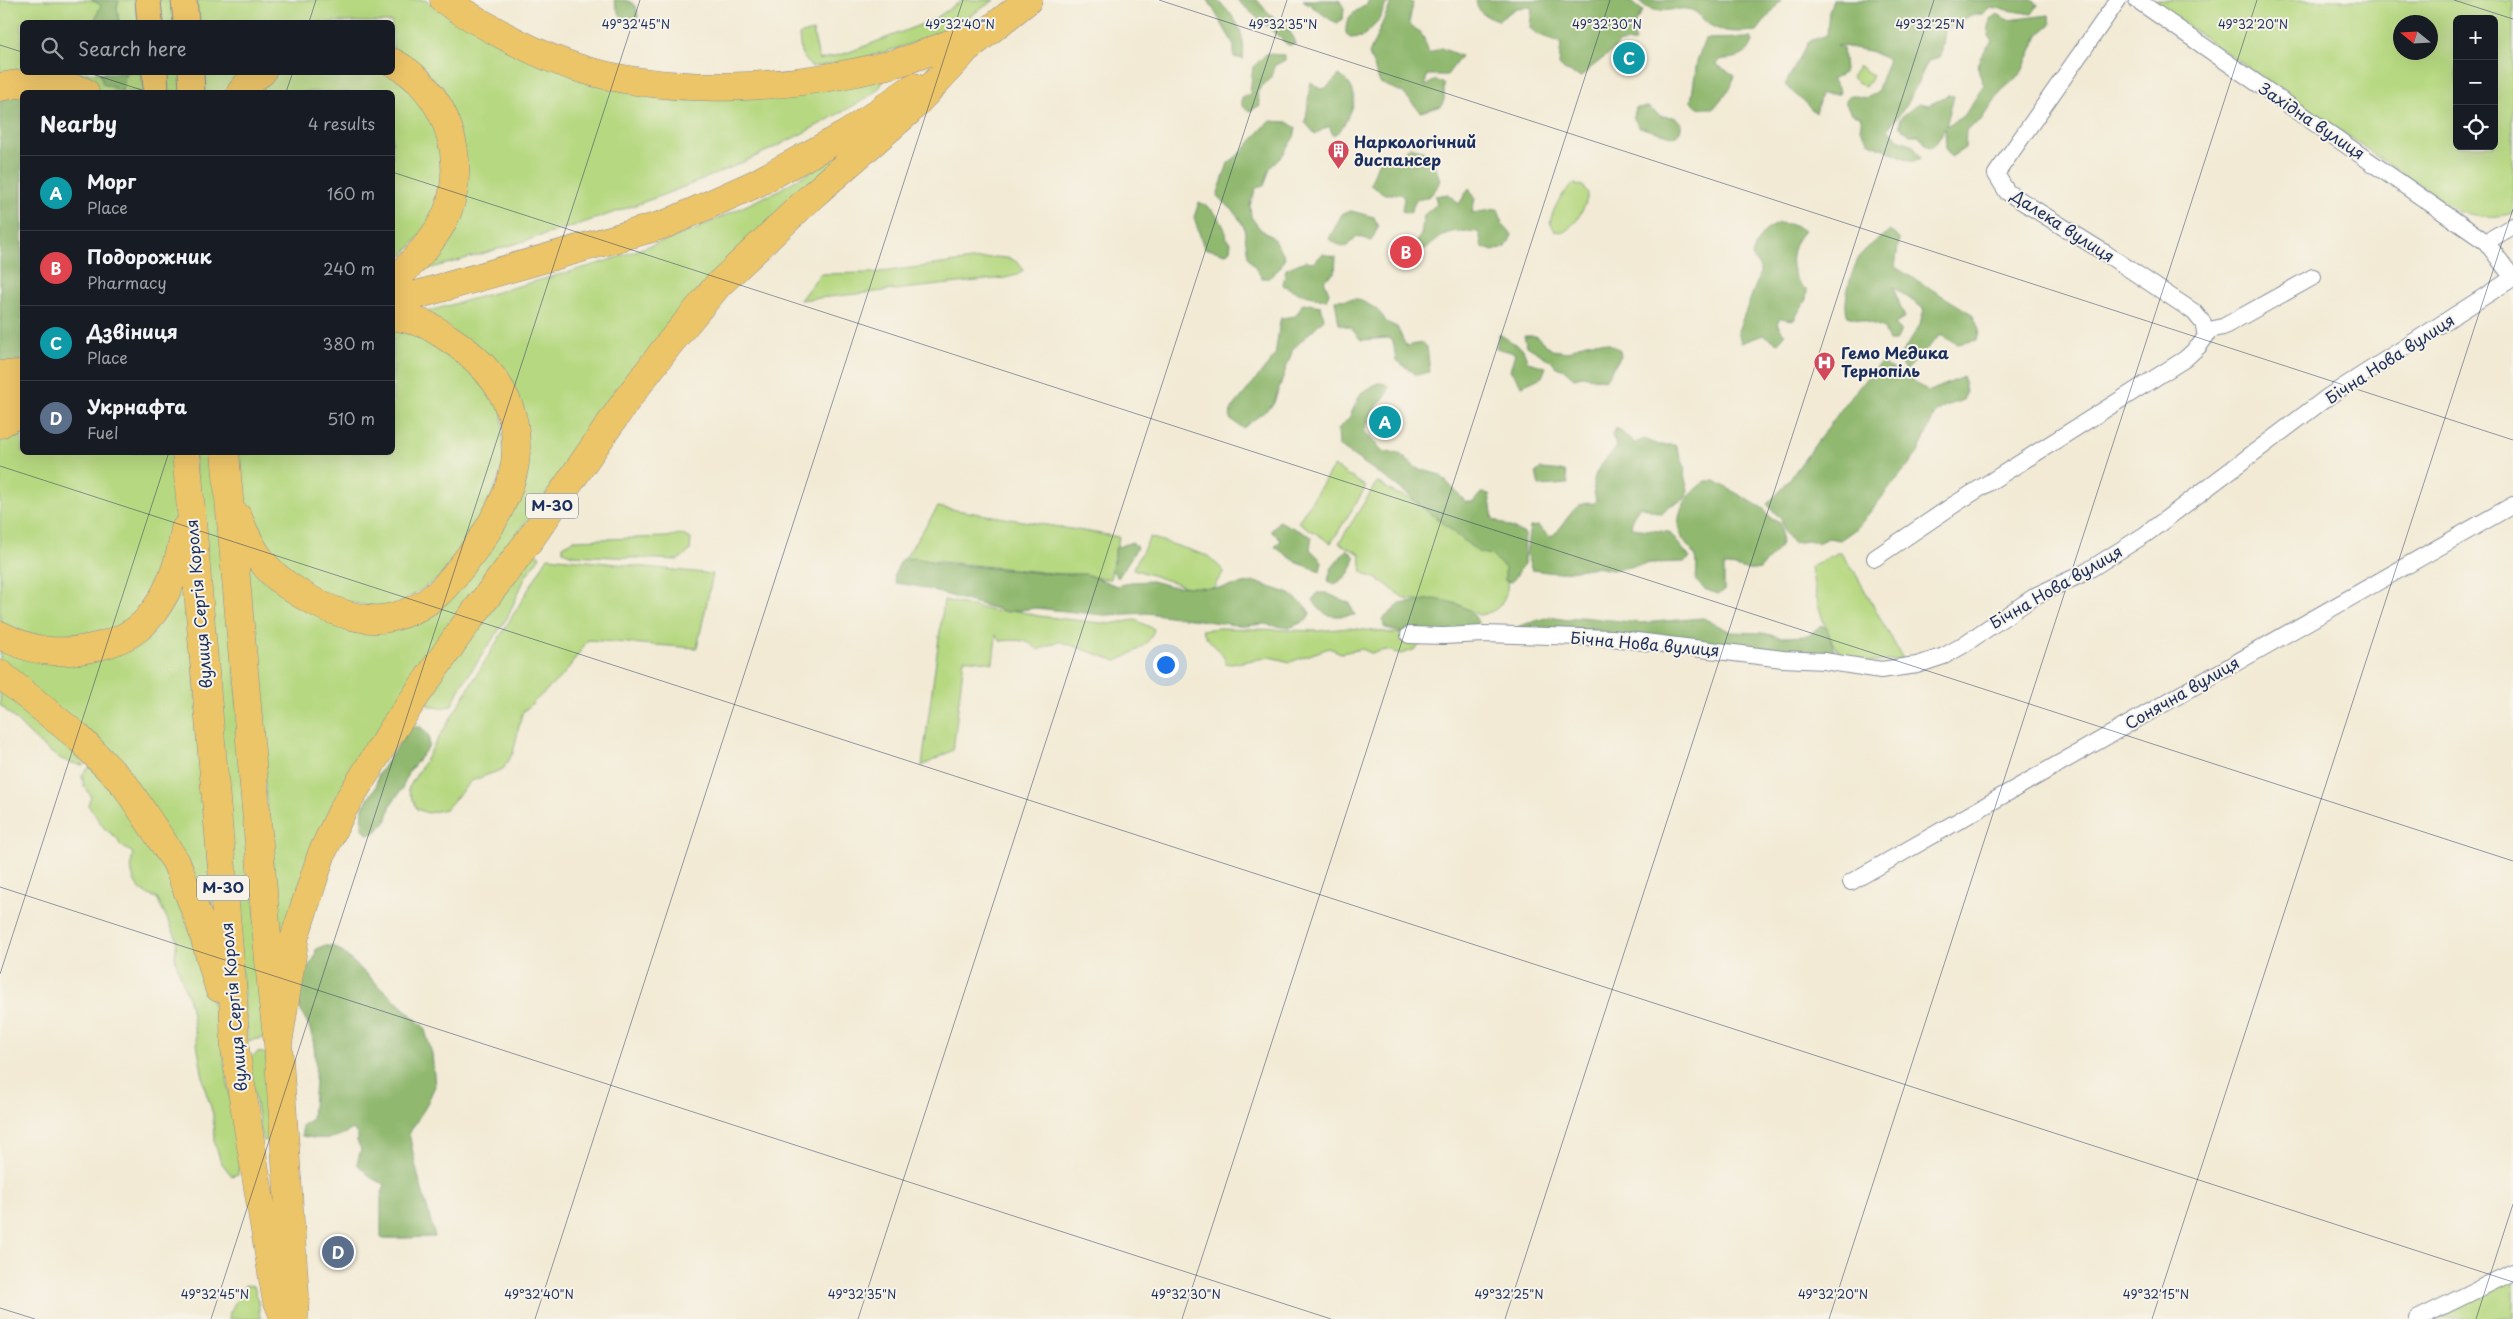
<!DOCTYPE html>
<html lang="en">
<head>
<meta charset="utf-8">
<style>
	body { margin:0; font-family:"Playpen Sans",sans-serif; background:#20242c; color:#f1f3f6 }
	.controls { position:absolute; right:15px; top:15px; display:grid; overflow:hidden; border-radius:8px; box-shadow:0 5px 20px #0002 }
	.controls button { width:45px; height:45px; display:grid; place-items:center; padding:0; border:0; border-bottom:1px solid #363941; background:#171b24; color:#f1f3f6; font:25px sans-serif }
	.compass { position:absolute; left:2393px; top:15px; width:45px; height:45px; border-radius:50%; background:#171b24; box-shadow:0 5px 20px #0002; rotate:288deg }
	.you { position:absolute; left:1165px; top:664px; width:18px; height:18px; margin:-12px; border:4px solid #fff; border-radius:50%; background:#1a73e8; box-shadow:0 0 0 8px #1a73e833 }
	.badge { display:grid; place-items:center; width:32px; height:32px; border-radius:50%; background:#d1495b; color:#fff; font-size:16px; font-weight:700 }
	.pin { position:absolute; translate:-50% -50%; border:2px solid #fff; box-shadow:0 1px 5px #0006 }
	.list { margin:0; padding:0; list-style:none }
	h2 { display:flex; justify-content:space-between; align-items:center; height:65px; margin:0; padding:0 20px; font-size:21px }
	h2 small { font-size:16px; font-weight:400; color:#9ea1a6 }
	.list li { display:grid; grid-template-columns:32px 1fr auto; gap:15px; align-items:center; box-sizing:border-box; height:75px; padding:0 20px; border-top:1px solid #363941 }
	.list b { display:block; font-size:19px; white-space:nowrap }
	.list p { margin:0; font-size:16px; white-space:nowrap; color:#9ea1a6 }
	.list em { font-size:16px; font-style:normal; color:#9ea1a6 }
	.icon { flex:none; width:28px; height:28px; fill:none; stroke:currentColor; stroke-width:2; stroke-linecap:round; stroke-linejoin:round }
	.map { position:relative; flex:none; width:2513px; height:1319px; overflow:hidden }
	.search { position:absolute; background:#171b24; box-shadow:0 5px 20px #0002; left:20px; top:20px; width:375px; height:55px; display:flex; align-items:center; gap:12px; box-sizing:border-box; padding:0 18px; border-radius:8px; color:#9ea1a6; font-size:19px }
	.panel { position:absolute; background:#171b24; box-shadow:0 5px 20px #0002; left:20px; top:90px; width:375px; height:365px; border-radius:8px }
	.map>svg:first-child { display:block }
	.green { fill:#b6d880; stroke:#68846f; fill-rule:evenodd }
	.forest { fill:#90b86e; stroke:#567466 }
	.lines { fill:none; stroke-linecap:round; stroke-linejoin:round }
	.street-casing { stroke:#868c99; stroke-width:18 }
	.primary-casing { stroke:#868c99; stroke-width:27 }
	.highway-casing { stroke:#868c99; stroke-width:29 }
	.street { stroke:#fff; stroke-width:16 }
	.primary { stroke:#edc569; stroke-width:25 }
	.highway { stroke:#edc569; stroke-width:28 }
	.ticks { fill:none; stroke:#1b2f5e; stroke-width:1; stroke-opacity:0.45 }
	.labels { text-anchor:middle; stroke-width:4; stroke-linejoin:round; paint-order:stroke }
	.shield { fill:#f7f3e8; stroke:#5d6a87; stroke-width:1 }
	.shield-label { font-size:15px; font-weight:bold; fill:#1b2f5e }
	.street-label { font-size:16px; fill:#1b2f5e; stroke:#f7f3e8 }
	.poi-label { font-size:16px; font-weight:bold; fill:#1b2f5e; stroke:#f7f3e8; text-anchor:start }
	.ticks-label { font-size:12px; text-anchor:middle; fill:#1b2f5e; stroke:#f7f3e8; stroke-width:4; stroke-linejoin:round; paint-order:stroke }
</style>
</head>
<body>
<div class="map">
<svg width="2513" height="1319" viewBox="0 0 2513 1319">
	<rect width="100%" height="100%" fill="#f7f3e8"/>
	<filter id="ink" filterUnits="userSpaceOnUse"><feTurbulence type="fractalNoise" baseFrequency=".02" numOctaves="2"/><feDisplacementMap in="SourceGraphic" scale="10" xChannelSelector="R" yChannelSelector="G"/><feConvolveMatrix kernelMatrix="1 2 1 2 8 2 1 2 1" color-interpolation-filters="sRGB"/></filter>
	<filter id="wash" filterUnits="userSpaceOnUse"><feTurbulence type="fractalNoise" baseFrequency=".0096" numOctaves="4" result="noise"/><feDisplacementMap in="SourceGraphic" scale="20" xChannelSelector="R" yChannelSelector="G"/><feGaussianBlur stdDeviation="1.12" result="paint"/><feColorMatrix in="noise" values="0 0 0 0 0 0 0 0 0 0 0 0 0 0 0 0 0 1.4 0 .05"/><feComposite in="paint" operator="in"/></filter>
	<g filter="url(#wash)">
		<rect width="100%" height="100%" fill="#f2ead4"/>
		<!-- green -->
		<path class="green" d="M0 0H136L138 22H22V72L142 73 144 92H90L0 85Z
			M155 0H177L179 22H157Z
			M196 0H425L455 17 597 78 883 75C889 90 850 107 838 114 745 167 646 204 544 235 504 247 464 260 424 270L463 155 393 55 392 22H198Z
			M963 0H994C938 40 878 58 811 67L801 53 799 35 813 31 819 60 847 53 933 20Z
			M2150 0H2513V213C2494 219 2478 216 2459 212ZM2457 19H2494V146H2457ZM2400 22H2430V52H2400Z
			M1859 66 1873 76 1865 87 1851 77Z
			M392 72 410 83 446 146 437 216 393 267 392 92H251L272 73Z
			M162 73H184L186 92H163Z
			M201 73H251L234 92H203Z
			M844 152 555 481 405 694 280 951 244 554 359 625 461 575 519 425 422 313 601 263 694 230 777 191Z
			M1574 184 1583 186 1588 193C1586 208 1576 224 1564 232L1555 231 1550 223C1553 208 1562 192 1574 184Z
			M995 257C1008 258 1017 258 1023 270L1017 275 1005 278 800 300 820 274 873 273Z
			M393 328 440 340 502 406 504 481 442 576 390 610 305 594 249 528 243 501 237 453 392 452Z
			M22 420V452L175 453 178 508 176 538 166 571 129 625 70 646 0 627V428Z
			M194 453H217L266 1037 248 1041Z
			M1334 466 1366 487 1331 543 1298 522Z
			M1377 482 1395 493 1411 499 1446 525 1504 562C1511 586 1509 611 1479 615L1457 604 1405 599 1383 582 1362 572 1360 554 1339 543Z
			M938 507 1119 537 1110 579 905 558Z
			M680 534 691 539 690 551 678 560 572 555 563 551V546L574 540 667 537Z
			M1150 537 1208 556 1224 571 1209 594 1133 569Z
			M1840 552 1854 571 1903 659C1889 660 1860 666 1849 660 1825 648 1814 590 1811 566Z
			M535 553 540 556 526 576 507 618 461 686 451 706 440 708 427 705V691Z
			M548 557 713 574 697 648 588 640 565 673 522 713 513 753 503 769 471 781 446 809 428 813 417 809 408 789Z
			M186 566 216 949 178 860 0 671V644L94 653Z
			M944 600 998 612 1001 609 1014 610 1038 616 1109 624 1135 620 1154 629C1150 646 1132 653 1117 661L1059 641 1038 650C1027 638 1015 640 1000 641L996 635 993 663 964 659 953 750 922 766Z
			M1219 628 1318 631 1349 628 1401 634 1418 640 1421 643 1416 649 1401 654 1387 650 1371 653 1362 649 1341 653 1329 648 1290 662 1270 657 1231 664 1226 663C1222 649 1209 644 1202 630Z
			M0 689 80 755 84 765C50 764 25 726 0 705Z
			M89 767 110 784 174 884 208 985 222 1045 240 1161 238 1174 232 1176 221 1162 214 1141 213 1114 205 1089 190 1004 175 958 177 939 157 898C135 892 128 875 133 853L120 845 118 839 104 828 88 805 91 796 84 786 82 775Z
			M258 1052 267 1054 272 1137 265 1141 262 1139 248 1060Z
			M2513 1270V1319H2418Z
			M245 1285 254 1286 258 1299 260 1319H229L230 1312Z"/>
		<!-- forest -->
		<path class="forest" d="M91 0H119L117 7 119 22H94L101 5Z
			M614 0C632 0 638 2 638 21 622 24 618 13 614 0Z
			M1208 0H1217C1236 17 1246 33 1243 59L1234 57V45Z
			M1237 0H1257L1270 15 1288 28 1296 44 1288 45Z
			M1303 0H1339L1344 8 1343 18 1338 23 1331 20Z
			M1369 0H1390L1385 6 1378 22 1362 37 1350 38 1346 33C1345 9 1363 12 1369 0Z
			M1396 0H1408L1413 3 1409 23 1423 36 1429 54 1441 48 1461 56 1447 75H1427L1425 86 1436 80 1444 84V100L1441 106 1421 112 1402 92 1380 83 1369 54 1391 3Z
			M1476 0H1623L1633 3 1643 11 1634 25 1635 42 1619 43C1608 57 1593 64 1581 77L1564 70 1559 65 1561 43 1537 34 1530 28 1532 7 1516 8 1499 20C1487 17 1477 14 1476 0Z
			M1639 0H1781L1757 31C1740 32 1723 34 1708 24 1703 20 1699 14 1694 11 1678 3 1654 21 1639 0Z
			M1833 0H2034L2038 5 2032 14 1990 7 1982 14 1971 15 1945 30 1941 56 1928 61 1907 105 1888 128 1898 139 1913 145 1921 158 1914 162 1870 143 1860 129 1862 117 1851 113 1845 102 1851 95 1866 98 1877 93 1888 59 1870 51 1837 45 1843 49 1845 70 1844 73 1832 79 1840 91 1839 94H1821L1816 113 1785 85 1809 41 1827 35 1829 11Z
			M1997 14 2008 20 2049 15 2051 24 2038 35 2021 74 2001 91 1981 120 1966 130 1965 148 1951 157 1946 150 1945 128 1936 144 1931 148 1926 145 1919 135H1910L1900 127V118L1919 103 1929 105 1948 95 1954 96 1946 126 1964 116 1984 85C1974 64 1978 59 1992 41L1988 36 1990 19Z
			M1751 38 1753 41C1747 58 1736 58 1719 60L1717 65 1734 75 1731 87 1714 108H1699L1691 102 1697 61 1705 39Z
			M1266 54 1285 55V60L1274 66C1274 80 1263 82 1257 93L1260 105 1250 111 1242 106V97L1250 94 1253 67Z
			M100 73H126L122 91 103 84Z
			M1339 75C1356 87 1358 99 1348 117 1343 126 1342 130 1333 135L1329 126 1315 134 1305 122C1309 108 1307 96 1311 82L1320 89 1326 88Z
			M22 94V363L0 364V99Z
			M1648 107 1660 116 1674 117 1682 123 1680 131 1675 137 1639 127 1633 117 1636 108Z
			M1269 121 1287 122 1296 128 1294 137 1282 156 1270 168 1264 186 1256 188 1250 205 1251 217 1260 229 1272 237 1285 257 1280 268 1269 278H1262L1248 257 1244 227 1235 212 1217 196 1228 163 1241 153Z
			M1410 147C1432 152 1433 160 1440 180 1435 193 1430 198 1416 200L1410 213 1402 211 1404 198 1400 194H1385L1370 185 1379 161 1399 155Z
			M1469 188 1475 198 1472 213 1498 209 1503 225 1512 235 1506 247 1493 251 1482 247 1479 232C1439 229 1445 235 1416 256L1411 248 1421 235 1424 215 1437 204 1435 196 1448 194 1459 204Z
			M1199 202C1214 208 1225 223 1227 239L1231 242 1230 250 1226 254 1204 248 1194 217Z
			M1351 211 1374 217 1378 227 1371 241 1357 236 1347 246 1342 247 1329 239 1342 214Z
			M1779 223 1795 225 1804 231C1787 248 1787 277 1807 290L1806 299 1794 320 1780 318 1777 324 1785 335 1778 343 1763 335 1741 343 1738 331 1760 274V268L1752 256C1757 240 1763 229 1779 223Z
			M1890 230 1899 239 1895 267 1972 314 1979 329 1977 340 1958 344 1940 335 1906 371 1898 359 1920 325 1924 309 1893 287 1905 318 1895 324 1901 330 1896 341H1889L1883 327 1848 316C1841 305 1853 266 1860 256 1867 246 1881 238 1890 230Z
			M1323 254 1336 257 1335 272 1324 280 1329 293 1326 300 1301 294 1283 285 1286 269 1305 261 1314 262Z
			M1357 299C1370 305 1380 309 1386 322L1397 327 1406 346 1422 343 1427 347 1430 372 1417 375 1396 360 1393 341 1389 338 1361 340 1351 328 1339 324 1335 300Z
			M1303 303 1321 306 1324 319 1293 349 1273 405 1243 428 1230 419 1231 410 1275 356 1280 321 1281 318 1296 316Z
			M1499 334 1523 349 1528 362 1546 367 1542 377 1522 386 1510 370 1515 353 1496 348Z
			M1524 336H1536L1552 350 1568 352C1584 341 1604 336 1620 351L1621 356 1605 380 1582 376 1574 378 1565 370 1556 367 1551 361 1527 346Z
			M1881 363 1907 376 1928 392 1963 377 1966 392 1963 400 1943 407 1934 415 1918 453 1857 528 1840 540 1828 538 1817 543 1808 541 1792 543 1784 531 1781 519 1767 504 1783 488 1852 395C1863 385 1869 371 1881 363Z
			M1378 383 1386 384 1389 387 1387 394 1373 411 1364 431 1382 451 1400 454 1416 468 1440 475 1466 502H1473L1481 493 1489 494 1493 519 1525 534 1524 564 1512 582 1505 581V568L1491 555 1478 552 1396 485 1339 446 1338 429 1349 418 1361 393Z
			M1616 428 1635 443 1644 439 1659 445H1675L1685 467 1684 475 1688 490 1685 499 1671 505 1662 514 1640 506 1633 516 1631 528 1669 532 1690 558 1684 562 1651 563 1612 570 1596 567 1556 573 1532 570 1526 554 1530 527 1538 526 1550 537C1566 528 1572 498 1593 504L1596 501C1589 471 1599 469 1617 447L1612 436Z
			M1541 469 1565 471 1568 484 1539 486 1536 472Z
			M1706 481H1715L1764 509 1772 519 1780 523C1786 553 1775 548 1760 569 1742 573 1740 565 1724 566V591L1718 594 1704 589 1696 581C1696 575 1698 563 1696 558 1693 550 1685 545 1682 538 1671 516 1688 492 1706 481Z
			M1279 521 1312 537 1310 549 1322 561 1320 571 1298 563 1275 547 1281 540 1271 531Z
			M1132 542 1137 548 1118 578 1111 569 1115 561V548Z
			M1347 549 1355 557C1352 570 1347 579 1334 584L1328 581 1331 569Z
			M914 558 938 563 1053 574H1086L1117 586 1131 582 1152 581 1170 586 1220 588 1255 582 1290 594 1306 607 1310 613 1307 620 1289 628 1264 624 1243 626 1147 613 1105 615 1035 608 1007 612 916 586 896 583 894 575 902 559Z
			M1317 593H1326L1349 603 1355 615C1333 616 1325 620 1313 600Z
			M1432 599C1448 600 1473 606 1478 623L1476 630C1448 632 1410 640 1384 627L1383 619 1400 604Z
			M1549 617 1568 620 1580 617 1641 623 1703 618 1731 632 1762 633 1780 637 1808 636 1821 625 1827 628 1837 659 1521 632 1519 626Z
			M410 727H421L429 736V746L408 773 402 789 391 804 386 822 373 834H367L362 827 363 807 376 787 378 775Z
			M323 946H333L341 951 424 1027 432 1054 435 1086 425 1108 409 1133 416 1168 435 1237C417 1237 400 1239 381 1238V1197L385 1184 373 1179 357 1164 361 1149 357 1141V1134L353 1129C334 1140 324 1140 302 1136V1125L312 1119C314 1089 320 1056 309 1026 306 1018 299 1012 299 1002 298 993 301 980 305 972 310 961 315 963 316 949Z"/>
	</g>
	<g filter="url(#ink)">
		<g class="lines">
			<defs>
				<path id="street" d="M2137 0 2486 242 2513 278
					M2486 242 2513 226
					M2205 331 2223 327 2313 277
					M1875 558 1955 504 2185 359 2199 346 2206 336 2203 323 2194 312 2105 253 2007 192 1996 174 2118 0
					M1409 635 1443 636 1484 634 1612 638 1783 659 1824 661 1881 670 1917 665 1944 656 1960 647 2037 595 2084 573 2146 534 2329 396 2513 278
					M1851 882 2513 505
					M2417 1319 2513 1272"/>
				<path id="primary" d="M148 0 150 22
					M184 0 186 22
					M155 72 156 92
					M191 72 192 92"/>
				<path id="highway" d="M444 0C480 24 534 54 575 67 672 98 795 89 892 64 919 57 945 45 971 36
					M392 62C446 89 469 159 447 213 435 241 413 261 392 283
					M947 64 1028 0
					M0 87C38 80 48 80 85 92
					M241 92 252 79 262 72
					M392 302 666 224 755 184 847 134 914 87
					M0 375 22 374
					M0 398 22 393
					M0 424 22 411
					M186 452 233 996 235 1049 276 1297 285 1319
					M225 452 272 994 278 1044 295 1295 294 1319
					M238 517C254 559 273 580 313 601 336 613 368 624 393 617 432 607 448 585 471 554 489 531 511 493 515 463 522 407 493 367 448 338 440 333 431 326 422 323 412 320 402 318 392 316
					M0 635C14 642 28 648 43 650 75 655 125 645 147 620 169 595 180 562 185 529
					M0 674 77 736 125 785 176 862 200 922 219 988
					M278 1044 295 936 322 853 343 809 393 729 463 628 531 538 628 398 669 344 718 285 814 194 909 111 962 54"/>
			</defs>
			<!-- street casing -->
			<use href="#street" class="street-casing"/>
			<!-- primary casing -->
			<use href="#primary" class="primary-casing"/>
			<!-- highway casing -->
			<use href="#highway" class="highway-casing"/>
			<!-- street -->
			<use href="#street" class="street"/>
			<!-- primary -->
			<use href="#primary" class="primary"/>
			<!-- highway -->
			<use href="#highway" class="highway"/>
		</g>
	</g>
	<!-- ticks -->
	<path class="ticks" d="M1159 0 2513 440M2454 0 2513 19M309 22 316 0M0 45 22 52M86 72 148 92M286 92 293 72M392 172 2513 861M0 466 2513 1282M0 887 1331 1319M0 974 169 452M0 1308 35 1319M211 1319 640 0M535 1319 963 0M858 1319 1287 0M1182 1319 1610 0M1505 1319 1934 0M1829 1319 2257 0M2152 1319 2513 209M2476 1319 2513 1204"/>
	<!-- icons -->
	<defs>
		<symbol id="building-pin" viewBox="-11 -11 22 30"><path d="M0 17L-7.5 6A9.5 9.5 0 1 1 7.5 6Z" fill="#d1495b" stroke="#f7f3e8"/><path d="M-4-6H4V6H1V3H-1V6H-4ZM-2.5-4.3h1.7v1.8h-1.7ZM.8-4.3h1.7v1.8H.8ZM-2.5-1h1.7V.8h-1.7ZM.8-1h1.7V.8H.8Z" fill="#fff"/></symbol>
		<symbol id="hospital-pin" viewBox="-11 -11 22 30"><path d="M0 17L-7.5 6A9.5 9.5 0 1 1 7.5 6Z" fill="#d1495b" stroke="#f7f3e8"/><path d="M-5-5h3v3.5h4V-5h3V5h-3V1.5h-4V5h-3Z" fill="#fff"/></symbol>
	</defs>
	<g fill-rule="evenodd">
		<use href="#building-pin" x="1326" y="138" width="25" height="34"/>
		<use href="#hospital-pin" x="1812" y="350" width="25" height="34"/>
	</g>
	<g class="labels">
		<!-- shield labels -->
		<g class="shield">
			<rect x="526" y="493.5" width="52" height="25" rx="4"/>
			<rect x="197" y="875.5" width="52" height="25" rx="4"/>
		</g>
		<g class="shield-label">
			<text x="552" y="511">М-30</text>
			<text x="223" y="893">М-30</text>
		</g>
		<!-- street labels -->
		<g class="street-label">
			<text transform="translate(2312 121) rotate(34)" y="6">Західна вулиця</text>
			<text transform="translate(2063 226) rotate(33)" y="6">Далека вулиця</text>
			<text transform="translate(2390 359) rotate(-33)" y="6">Бічна Нова вулиця</text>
			<text transform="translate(2056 587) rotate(-30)" y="6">Бічна Нова вулиця</text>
			<text transform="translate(199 604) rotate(-95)" y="6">вулиця Сергія Короля</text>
			<text transform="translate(1645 644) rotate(5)" y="6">Бічна Нова вулиця</text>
			<text transform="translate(2182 693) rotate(-30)" y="6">Сонячна вулиця</text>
			<text transform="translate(234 1007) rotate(-95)" y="6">вулиця Сергія Короля</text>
		</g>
		<!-- poi labels -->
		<g class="poi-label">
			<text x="1354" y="148">Наркологічний<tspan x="1354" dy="18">диспансер</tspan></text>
			<text x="1841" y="359">Гемо Медика<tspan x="1841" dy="18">Тернопіль</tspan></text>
		</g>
	</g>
	<g class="ticks-label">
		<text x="636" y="29">49°32'45"N</text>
		<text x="960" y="29">49°32'40"N</text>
		<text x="1283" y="29">49°32'35"N</text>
		<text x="1607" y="29">49°32'30"N</text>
		<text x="1930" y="29">49°32'25"N</text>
		<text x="2253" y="29">49°32'20"N</text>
		<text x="215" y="1299">49°32'45"N</text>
		<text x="539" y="1299">49°32'40"N</text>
		<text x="862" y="1299">49°32'35"N</text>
		<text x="1186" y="1299">49°32'30"N</text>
		<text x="1509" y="1299">49°32'25"N</text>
		<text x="1833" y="1299">49°32'20"N</text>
		<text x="2156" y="1299">49°32'15"N</text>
	</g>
</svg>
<div class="controls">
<button>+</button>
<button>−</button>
<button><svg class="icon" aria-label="locate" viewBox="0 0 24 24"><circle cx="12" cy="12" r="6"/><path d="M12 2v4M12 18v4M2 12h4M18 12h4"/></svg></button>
</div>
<svg class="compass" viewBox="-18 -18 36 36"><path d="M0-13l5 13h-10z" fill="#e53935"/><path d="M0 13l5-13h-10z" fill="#9ea1a6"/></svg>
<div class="you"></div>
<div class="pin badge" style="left:1385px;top:422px;background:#0f9aa8">A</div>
<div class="pin badge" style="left:1406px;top:252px;background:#e0444e">B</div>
<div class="pin badge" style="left:1629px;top:58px;background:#0f9aa8">C</div>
<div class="pin badge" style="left:338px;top:1252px;background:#5c6f8a">D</div>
<div class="search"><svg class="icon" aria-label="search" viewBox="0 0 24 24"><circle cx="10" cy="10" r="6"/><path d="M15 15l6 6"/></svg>Search here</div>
<section class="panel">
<h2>Nearby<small>4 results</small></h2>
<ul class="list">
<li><span class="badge" style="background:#0f9aa8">A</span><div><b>Морг</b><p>Place</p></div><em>160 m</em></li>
<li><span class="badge" style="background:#e0444e">B</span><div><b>Подорожник</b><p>Pharmacy</p></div><em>240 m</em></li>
<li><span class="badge" style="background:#0f9aa8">C</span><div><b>Дзвіниця</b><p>Place</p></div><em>380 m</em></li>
<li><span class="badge" style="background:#5c6f8a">D</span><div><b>Укрнафта</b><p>Fuel</p></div><em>510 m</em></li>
</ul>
</section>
</div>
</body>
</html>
